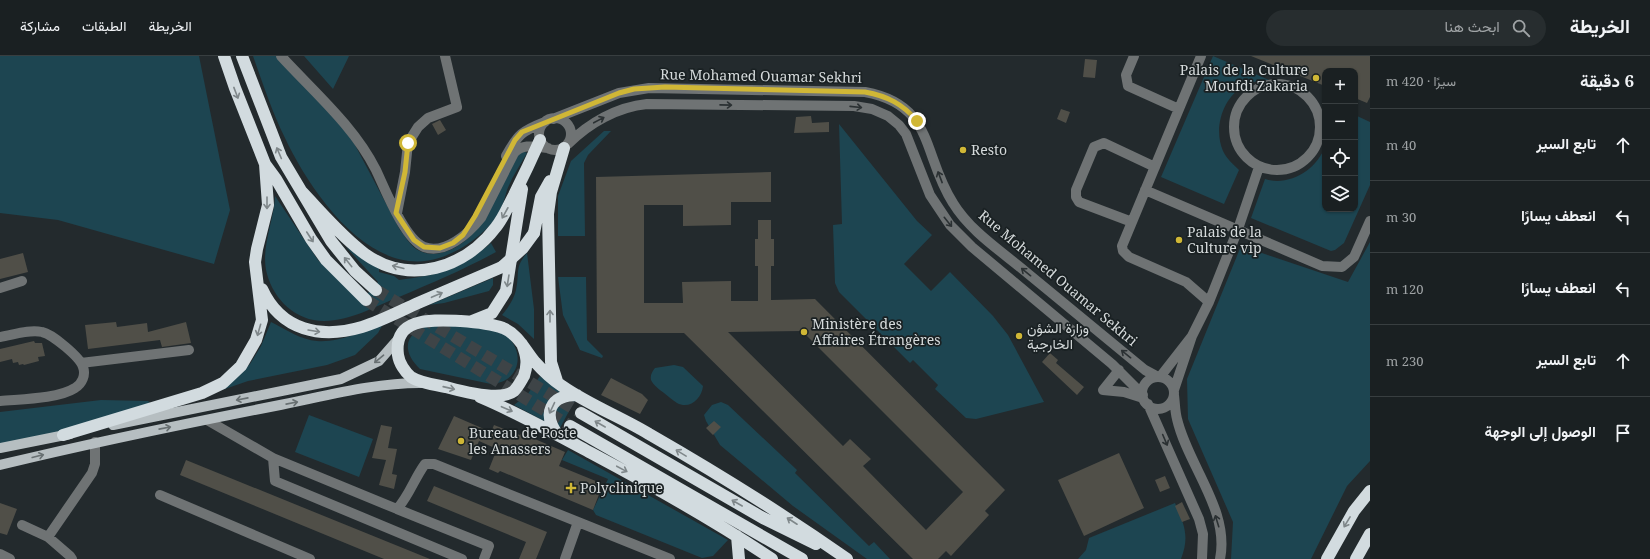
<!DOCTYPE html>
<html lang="ar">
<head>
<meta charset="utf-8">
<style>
	body { margin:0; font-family:"Noto Serif",Vazirmatn,serif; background:#272d2f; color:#f1f3f6; direction:rtl }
	.controls { position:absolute; right:12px; top:12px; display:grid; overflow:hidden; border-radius:8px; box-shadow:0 1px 3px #0004 }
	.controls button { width:36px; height:36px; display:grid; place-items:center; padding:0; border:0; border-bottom:1px solid #383e40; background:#1a2022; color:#f1f3f6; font:20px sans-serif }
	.stop { position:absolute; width:12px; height:12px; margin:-9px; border:3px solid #d0b736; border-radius:50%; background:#fff }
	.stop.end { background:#d0b736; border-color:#fff; box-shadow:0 1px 4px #0008 }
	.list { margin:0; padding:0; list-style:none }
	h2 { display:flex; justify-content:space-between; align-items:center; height:52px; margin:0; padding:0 16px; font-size:17px }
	h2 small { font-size:13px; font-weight:400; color:#9fa3a5 }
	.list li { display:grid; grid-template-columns:26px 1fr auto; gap:12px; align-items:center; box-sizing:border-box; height:72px; padding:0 16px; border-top:1px solid #383e40 }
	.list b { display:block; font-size:15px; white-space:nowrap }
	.list em { font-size:13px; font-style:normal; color:#9fa3a5 }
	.icon { flex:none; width:22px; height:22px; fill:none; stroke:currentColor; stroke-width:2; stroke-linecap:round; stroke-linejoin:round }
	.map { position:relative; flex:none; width:1370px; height:503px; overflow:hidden; direction:ltr }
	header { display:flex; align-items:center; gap:24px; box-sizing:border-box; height:56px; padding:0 20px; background:#1a2022; border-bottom:1px solid #383e40 }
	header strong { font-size:19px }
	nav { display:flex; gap:22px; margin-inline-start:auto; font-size:14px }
	.search { width:280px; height:36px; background:#272d2f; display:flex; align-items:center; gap:10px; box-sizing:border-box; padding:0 14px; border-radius:22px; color:#9fa3a5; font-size:15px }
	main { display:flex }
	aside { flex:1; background:#1a2022 }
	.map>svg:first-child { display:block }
	.green { fill:#1d4551 }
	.building { fill:#504f48; fill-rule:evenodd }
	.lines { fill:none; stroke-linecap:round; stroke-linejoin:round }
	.highway-tunnel { stroke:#3e4447; stroke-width:12; stroke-dasharray:12 6; stroke-linecap:butt }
	.minor { stroke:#6f7374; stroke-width:10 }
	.major { stroke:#b6bec1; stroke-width:10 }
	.highway { stroke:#d2dbdf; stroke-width:12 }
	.highway-bridge { stroke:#d2dbdf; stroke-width:12 }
	.oneway { stroke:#7f878a }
	.oneway2 { stroke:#2b3133 }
	.oneway3 { stroke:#687072 }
	.route { stroke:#d0b736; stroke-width:5 }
	.poi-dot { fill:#d0b736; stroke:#1a2123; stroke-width:1.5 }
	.labels { text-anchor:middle; stroke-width:3.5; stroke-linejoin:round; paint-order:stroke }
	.poi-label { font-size:14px; fill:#d5dadb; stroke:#1a2123; text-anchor:start }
	.street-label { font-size:14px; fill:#d5dadb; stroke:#1a2123 }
</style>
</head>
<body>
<header>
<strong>الخريطة</strong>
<div class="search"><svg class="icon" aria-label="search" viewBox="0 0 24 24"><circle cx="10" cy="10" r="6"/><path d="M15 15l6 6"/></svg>ابحث هنا</div>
<nav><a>الخريطة</a><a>الطبقات</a><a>مشاركة</a></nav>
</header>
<main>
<aside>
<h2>6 دقيقة<small>سيرًا · 420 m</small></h2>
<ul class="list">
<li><svg class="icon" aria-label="ahead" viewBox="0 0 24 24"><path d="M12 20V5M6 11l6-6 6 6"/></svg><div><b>تابع السير</b></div><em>40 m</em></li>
<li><svg class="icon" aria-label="left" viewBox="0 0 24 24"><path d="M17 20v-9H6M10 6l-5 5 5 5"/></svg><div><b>انعطف يسارًا</b></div><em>30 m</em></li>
<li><svg class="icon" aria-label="left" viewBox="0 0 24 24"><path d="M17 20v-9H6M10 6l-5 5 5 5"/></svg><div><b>انعطف يسارًا</b></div><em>120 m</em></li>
<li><svg class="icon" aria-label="ahead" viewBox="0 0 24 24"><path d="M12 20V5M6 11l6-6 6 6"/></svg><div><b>تابع السير</b></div><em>230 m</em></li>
<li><svg class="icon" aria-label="arrive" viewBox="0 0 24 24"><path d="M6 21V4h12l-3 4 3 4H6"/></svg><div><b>الوصول إلى الوجهة</b></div></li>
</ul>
</aside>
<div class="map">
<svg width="1370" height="503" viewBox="0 0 1370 503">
	<rect width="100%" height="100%" fill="#232a2d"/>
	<!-- green -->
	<path class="green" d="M0 0H199L230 154 214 208 58 164 0 157Z
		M253 0H277L343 72 355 89 400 174C405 180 409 188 416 193 435 205 458 193 471 179L513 103 523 95 527 97C520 109 512 121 507 134 504 144 502 154 496 162 482 180 461 195 439 202 370 224 310 135 285 82 272 56 263 28 253 0Z
		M304 0H349L333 33Z
		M1213 0 1269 24C1261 25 1251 25 1245 29 1223 41 1213 72 1223 95 1226 102 1233 108 1239 114L1224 148 1161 121Z
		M1355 59 1370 66V129L1344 187 1335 194 1331 195 1251 162 1265 123C1289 131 1318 113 1325 90V153H1355Z
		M839 68 917 165 932 179 904 208 931 235 950 216 993 260 1008 279 1044 346 976 363 966 362 935 333 938 329 913 304 910 307 839 236 835 227 833 169 842 168Z
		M604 75H611L588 99 584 107 585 180H558V140L571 105Z
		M275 140 318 204 360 246 378 226 346 191 379 212V216L394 220 399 224C442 218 457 215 491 187L496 196C465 213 432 227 399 241 376 250 350 265 324 265 296 265 274 244 267 218 260 193 274 166 275 140Z
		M1370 186V405L1347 430 1311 503H1231L1233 466 1188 363 1187 323 1241 190 1348 226Z
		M527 197 534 253V283L518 268 502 259C508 252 514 243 516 234 520 217 514 212 527 197Z
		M558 221H586L587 284 603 300 602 302 580 294 563 259Z
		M493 222V229L489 235 444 247 429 249Z
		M271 266C285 273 301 284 317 285 337 287 365 275 383 268L378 277 355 299 327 309 248 325 222 334 250 308 261 290Z
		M434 269C448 270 488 271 499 275 526 288 524 326 491 328L420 313C399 293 406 274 434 269Z
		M674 309 683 311 703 330C702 342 690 354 677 347 672 344 668 340 664 337 660 334 653 329 651 324 650 319 652 316 655 312Z
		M540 320 561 337 546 366 514 349 527 339Z
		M101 344 148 345 160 356 0 388V356Z
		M575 344 560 372 554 364 557 349Z
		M721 346 728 349 797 414 795 417 869 490 874 486 890 503H867L793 450 720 389 706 365 704 359 712 349Z
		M309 359 373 383 359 421 295 396Z
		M568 394 728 484 713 500 702 502 596 459 593 454 608 423 562 404Z
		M1175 447C1184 469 1190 479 1181 503H1078L1086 494 1089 482Z"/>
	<!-- building -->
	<path class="building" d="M1251 0H1370V41L1367 47 1355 42V15H1325V30Z
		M1085 3 1097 4 1095 22 1083 21Z
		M1061 53 1070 56 1066 67 1057 63Z
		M811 60 812 67 829 66V76L794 77 796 61Z
		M440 64 446 74 438 79 432 68Z
		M771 116V146H731V169L683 170V149H644V247H683L682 226 731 225V245H758V210H755V183H758V164H771V183H774V210H771V244L815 243 1005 434 985 455 989 459 951 500 946 495 938 503H913L684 277H597L596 121ZM802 275 963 436 926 474 863 410 871 403 850 383 843 390 728 276Z
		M23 197 28 216 0 223V203Z
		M116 266 117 271 147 267 148 276 186 266 191 287 162 291 160 284 88 293 85 269Z
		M34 285 35 287H42L45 300 38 301 39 305 24 309 23 308 19 309 18 306 13 307 12 303 0 306V293Z
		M1050 297 1058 304 1056 307 1084 331 1077 339 1042 306Z
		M611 322 642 338 648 344 640 358 601 339Z
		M454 360 491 376 494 369 520 379 521 377 565 396 559 410 603 428 593 454 500 415 498 417 489 413 497 393 479 385 471 404 438 393Z
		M714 365 721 371 713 379 706 372Z
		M381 369 392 371 388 392 397 393 392 418 397 419 394 433 379 429 386 404 372 402Z
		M1119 397 1144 452 1084 480 1058 424Z
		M186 404 430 503H384L180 419Z
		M1165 420 1170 432 1160 436 1155 424Z
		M434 430 547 476 536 503H519L526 486 427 445Z
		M1182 446 1190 463 1182 466 1175 450Z
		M0 447 17 453 7 479 0 477Z"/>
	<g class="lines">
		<!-- highway-tunnel -->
		<path class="highway-tunnel" d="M376 234 581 357
			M366 244 570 370"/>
		<!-- minor -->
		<path class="minor" d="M281 0C314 36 354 70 376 114 385 133 405 184 424 191 445 199 469 177 481 162L514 97C523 87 536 91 548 92
			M1134 0 1126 19 1128 30 1179 53
			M1234 71a43 43 0 1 1 86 0a43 43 0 1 1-86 0Z
			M539 78a16 16 0 1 1 32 0a16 16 0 1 1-32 0Z
			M553 63 619 37 649 32 865 36C935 49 922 99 953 147 970 175 1001 195 1026 216 1065 248 1105 281 1145 314L1158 321
			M568 88C589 67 617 51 647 48L854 50 872 53 888 60 899 69 906 78 930 139 950 169 972 191 1112 308 1143 339
			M506 100C518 78 522 75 545 66
			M1145 134 1322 210 1342 211 1354 201 1370 165
			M397 157 405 116 408 87 418 71 428 62 457 51 445 0
			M1132 166 1079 146 1076 141V134L1094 91 1104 87 1155 111
			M0 232 22 225
			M1209 246 1238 173 1259 111
			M1192 280 1209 246 1186 226 1129 201 1123 195 1122 190 1201 0
			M0 281C13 279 29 273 42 276 52 278 80 301 83 311 86 319 82 328 75 332 58 343 20 343 0 345
			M81 307 189 294
			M1160 321 1192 280 1174 334
			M1142 337a16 16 0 1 1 32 0a16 16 0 1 1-32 0Z
			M1103 334 1124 336 1143 342
			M1103 334 1119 314
			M1174 339C1175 347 1175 356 1177 363 1188 410 1230 454 1220 503
			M1148 348 1199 463 1203 478 1202 503
			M207 364 273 402 397 453C409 440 414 423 425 408H434L670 503
			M273 402 275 425 462 503
			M160 439 310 503
			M397 453 489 490 484 503
			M22 469 48 481 70 500 72 503
			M48 481 92 417 95 408V386
			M0 498 10 503
			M565 503 578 466"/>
		<!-- major -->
		<path class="major" d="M113 369 341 323 379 305 400 281
			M0 392 70 378
			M0 409C91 387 183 368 275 350 322 341 375 326 424 327"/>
		<!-- highway -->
		<path class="highway" d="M224 0 235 32 265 108 276 123 311 183 326 204 366 244
			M242 0 281 101 331 185 355 215 376 234
			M302 136C322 157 342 181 365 198 410 230 465 212 496 171 504 161 508 150 514 139 523 121 532 102 540 84
			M534 177 541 141 550 125
			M262 233C281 275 321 283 362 271 381 265 400 255 418 247 446 235 474 223 502 211
			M472 265 492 257 506 235 522 133
			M522 288C527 300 528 308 524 320 521 325 518 331 514 335 500 346 461 335 446 331 435 329 420 327 411 321 405 316 399 307 398 299 393 260 434 264 460 265 474 266 489 267 503 272 518 278 525 294 535 306 543 315 553 324 562 330 589 349 621 361 649 378 717 417 783 458 847 503
			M557 325 551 306 548 158 551 136 564 92
			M480 341C518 357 554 377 591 397 653 430 714 464 772 503
			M581 357 763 462 816 488
			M570 370 802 503
			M63 379 202 337 223 327 241 310 256 284 262 264 255 206 257 193 268 149 265 108
			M558 379C542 358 550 339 577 339
			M737 480 739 503
			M1327 503 1354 455 1370 435
			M1356 503 1370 478"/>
		<!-- highway-bridge -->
		<path class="highway-bridge" d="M502 211 523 192 534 177"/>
	</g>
	<!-- one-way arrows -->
	<defs><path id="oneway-shaft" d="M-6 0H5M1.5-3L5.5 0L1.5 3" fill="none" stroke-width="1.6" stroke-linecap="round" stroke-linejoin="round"/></defs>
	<g class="oneway">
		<use href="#oneway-shaft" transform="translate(236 37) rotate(69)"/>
		<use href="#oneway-shaft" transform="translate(279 97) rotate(-113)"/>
		<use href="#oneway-shaft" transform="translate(267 147) rotate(90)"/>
		<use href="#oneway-shaft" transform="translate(505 157) rotate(119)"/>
		<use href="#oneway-shaft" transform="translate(310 181) rotate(57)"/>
		<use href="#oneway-shaft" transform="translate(348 206) rotate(-129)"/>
		<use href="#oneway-shaft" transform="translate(398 211) rotate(-166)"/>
		<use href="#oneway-shaft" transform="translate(508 225) rotate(99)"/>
		<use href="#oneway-shaft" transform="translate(437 239) rotate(-23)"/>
		<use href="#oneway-shaft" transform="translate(550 260) rotate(-90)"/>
		<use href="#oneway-shaft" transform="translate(259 274) rotate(106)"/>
		<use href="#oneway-shaft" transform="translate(314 275) rotate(9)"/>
		<use href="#oneway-shaft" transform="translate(449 332) rotate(13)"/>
		<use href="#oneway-shaft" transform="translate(552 352) rotate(115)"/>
		<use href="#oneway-shaft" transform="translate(507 353) rotate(23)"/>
		<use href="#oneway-shaft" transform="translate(600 368) rotate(-150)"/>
		<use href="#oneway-shaft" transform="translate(681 397) rotate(-149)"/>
		<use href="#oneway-shaft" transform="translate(622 413) rotate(28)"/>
		<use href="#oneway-shaft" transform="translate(737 447) rotate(-150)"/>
		<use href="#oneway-shaft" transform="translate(792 465) rotate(-147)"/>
		<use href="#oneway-shaft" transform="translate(1347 466) rotate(121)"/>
	</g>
	<g class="oneway2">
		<use href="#oneway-shaft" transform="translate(726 49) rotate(1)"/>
		<use href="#oneway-shaft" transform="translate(856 51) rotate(6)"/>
		<use href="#oneway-shaft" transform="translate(599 64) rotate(-28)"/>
		<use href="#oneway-shaft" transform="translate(940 121) rotate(-111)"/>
		<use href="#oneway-shaft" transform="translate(948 166) rotate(51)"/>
		<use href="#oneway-shaft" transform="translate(1026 216) rotate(-141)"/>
		<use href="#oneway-shaft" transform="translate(1126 298) rotate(-141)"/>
		<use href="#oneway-shaft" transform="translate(1165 384) rotate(67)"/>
		<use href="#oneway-shaft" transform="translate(1217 465) rotate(-107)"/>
	</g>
	<g class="oneway3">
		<use href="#oneway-shaft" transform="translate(379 303) rotate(140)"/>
		<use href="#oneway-shaft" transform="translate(242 343) rotate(169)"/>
		<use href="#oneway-shaft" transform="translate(292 347) rotate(-11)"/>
		<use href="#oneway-shaft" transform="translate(165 372) rotate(-11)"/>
		<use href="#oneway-shaft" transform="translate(38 400) rotate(-14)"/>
	</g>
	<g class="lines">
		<!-- route -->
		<path class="route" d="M408 87 405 116 396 157 414 184 424 191 440 192 453 187 463 179 475 160 515 84 522 76 619 37 634 33 665 31 865 36C887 40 903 48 917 65"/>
	</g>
	<!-- markers -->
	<g class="poi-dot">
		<circle cx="1316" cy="22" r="4"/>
		<circle cx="963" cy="94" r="4"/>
		<circle cx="1179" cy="184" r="4"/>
		<circle cx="804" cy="276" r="4"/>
		<circle cx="1019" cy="280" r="4"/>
		<circle cx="461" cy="385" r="4"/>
		<path d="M569 426h4v4h4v4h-4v4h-4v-4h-4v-4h4z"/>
	</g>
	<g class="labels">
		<!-- poi labels -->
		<g class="poi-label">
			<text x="1308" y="19" text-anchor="end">Palais de la Culture<tspan x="1308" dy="16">Moufdi Zakaria</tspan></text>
			<text x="971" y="99">Resto</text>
			<text x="1187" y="181">Palais de la<tspan x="1187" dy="16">Culture vip</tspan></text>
			<text x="812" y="273">Ministère des<tspan x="812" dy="16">Affaires Étrangères</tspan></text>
			<text x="1027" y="277">وزارة الشؤن<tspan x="1027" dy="16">الخارجية</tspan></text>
			<text x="469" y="382">Bureau de Poste<tspan x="469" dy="16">les Anassers</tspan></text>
			<text x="580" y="437">Polyclinique</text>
		</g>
		<!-- street labels -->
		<g class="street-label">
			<text transform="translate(761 20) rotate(1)" y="5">Rue Mohamed Ouamar Sekhri</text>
			<text transform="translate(1058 222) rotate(40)" y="5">Rue Mohamed Ouamar Sekhri</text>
		</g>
	</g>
</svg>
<div class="controls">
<button>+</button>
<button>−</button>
<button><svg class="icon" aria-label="locate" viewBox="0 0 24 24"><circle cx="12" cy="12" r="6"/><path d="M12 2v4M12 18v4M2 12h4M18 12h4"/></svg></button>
<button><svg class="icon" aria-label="layers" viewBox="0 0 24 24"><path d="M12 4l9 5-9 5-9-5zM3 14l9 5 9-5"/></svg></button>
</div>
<div class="stop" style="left:408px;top:87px"></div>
<div class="stop end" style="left:917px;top:65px"></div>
</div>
</main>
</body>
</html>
